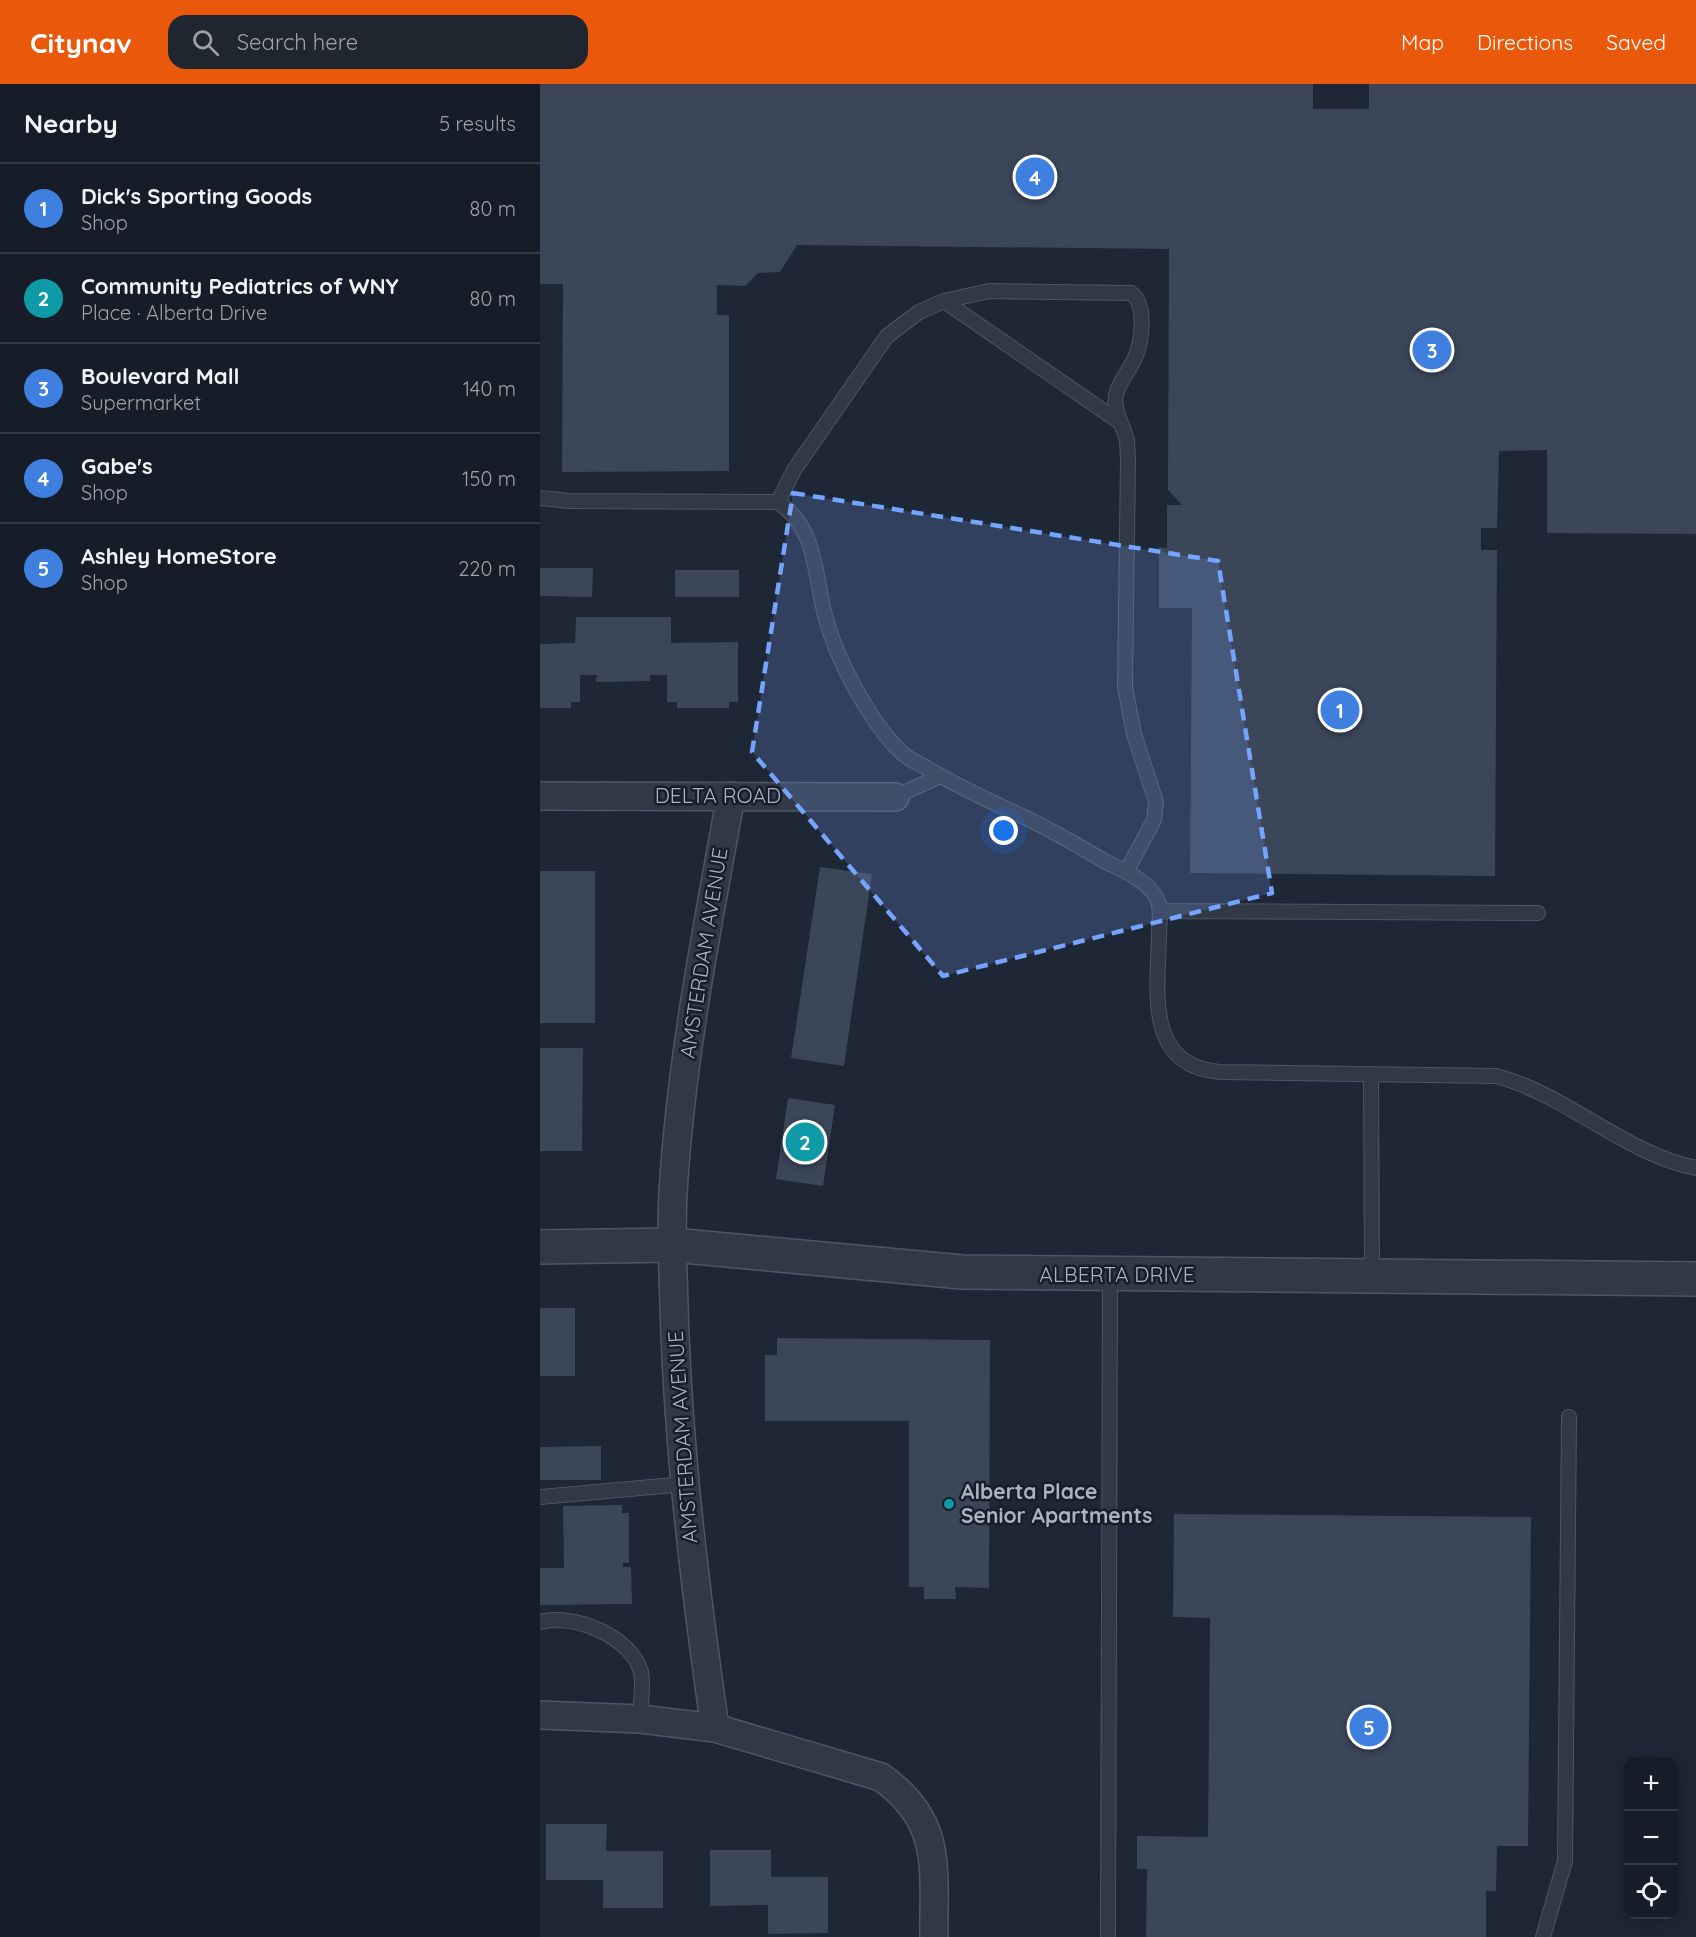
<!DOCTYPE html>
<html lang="en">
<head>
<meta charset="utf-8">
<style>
	body { margin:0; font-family:Quicksand,sans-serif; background:#1f2630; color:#f1f3f6 }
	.controls { position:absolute; right:18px; bottom:18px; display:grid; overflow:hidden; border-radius:12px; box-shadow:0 3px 15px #0003 }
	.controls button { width:54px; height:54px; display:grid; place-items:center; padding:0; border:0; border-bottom:2px solid #353b45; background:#161d28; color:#f1f3f6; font:30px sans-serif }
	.you { position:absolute; left:464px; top:747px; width:21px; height:21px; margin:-15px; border:4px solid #fff; border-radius:50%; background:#1a73e8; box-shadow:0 0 0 9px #1a73e833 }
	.badge { display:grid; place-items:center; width:39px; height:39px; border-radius:50%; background:#ea580c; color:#fff; font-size:20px; font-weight:700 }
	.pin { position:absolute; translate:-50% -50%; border:3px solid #fff; box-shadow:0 2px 6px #0006 }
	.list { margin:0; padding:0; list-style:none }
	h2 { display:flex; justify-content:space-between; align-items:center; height:78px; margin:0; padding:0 24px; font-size:26px }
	h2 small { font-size:20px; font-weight:400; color:#9ea2a8 }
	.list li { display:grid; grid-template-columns:39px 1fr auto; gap:18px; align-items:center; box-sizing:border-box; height:90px; padding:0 24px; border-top:2px solid #353b45 }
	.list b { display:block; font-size:22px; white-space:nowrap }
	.list p { margin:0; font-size:20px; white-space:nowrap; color:#9ea2a8 }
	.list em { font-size:20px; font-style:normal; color:#9ea2a8 }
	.icon { flex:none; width:33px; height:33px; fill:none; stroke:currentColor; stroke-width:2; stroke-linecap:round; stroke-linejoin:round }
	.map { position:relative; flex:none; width:1156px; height:1853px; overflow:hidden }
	header { display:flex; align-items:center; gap:36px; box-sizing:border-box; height:84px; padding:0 30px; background:#ea580c; color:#fff }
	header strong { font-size:28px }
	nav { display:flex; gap:33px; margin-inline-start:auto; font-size:21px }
	.search { width:420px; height:54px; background:#1f2630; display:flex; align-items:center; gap:15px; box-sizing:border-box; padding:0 21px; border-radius:18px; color:#9ea2a8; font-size:22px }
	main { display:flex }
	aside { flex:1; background:#161d28 }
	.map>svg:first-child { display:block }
	.building { fill:#3b4659 }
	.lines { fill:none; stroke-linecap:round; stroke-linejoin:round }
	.service-casing { stroke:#4e5665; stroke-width:16 }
	.minor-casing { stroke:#4e5665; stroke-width:30 }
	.tertiary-casing { stroke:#4e5665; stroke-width:36 }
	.service { stroke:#313946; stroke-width:14 }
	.minor { stroke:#313946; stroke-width:27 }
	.tertiary { stroke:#313946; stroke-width:33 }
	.marked { fill:#76a4fd; fill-opacity:0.2; stroke:#76a4fd; stroke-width:4.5; stroke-dasharray:12 8; stroke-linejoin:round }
	.culture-dot { fill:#0f9aa8; stroke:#171e2a; stroke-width:2 }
	.labels { text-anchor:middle; stroke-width:5; stroke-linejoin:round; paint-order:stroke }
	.street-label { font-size:21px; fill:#aab3c4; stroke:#171e2a }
	.poi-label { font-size:21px; font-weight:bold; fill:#aab3c4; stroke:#171e2a; text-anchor:start }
</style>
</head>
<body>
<header>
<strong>Citynav</strong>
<div class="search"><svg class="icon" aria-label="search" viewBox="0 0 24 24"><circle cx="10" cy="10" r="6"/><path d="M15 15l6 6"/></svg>Search here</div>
<nav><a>Map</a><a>Directions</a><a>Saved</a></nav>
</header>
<main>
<aside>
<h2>Nearby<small>5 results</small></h2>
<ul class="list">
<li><span class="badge" style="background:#3f7fe0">1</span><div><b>Dick's Sporting Goods</b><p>Shop</p></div><em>80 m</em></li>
<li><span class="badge" style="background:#0f9aa8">2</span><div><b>Community Pediatrics of WNY</b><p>Place · Alberta Drive</p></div><em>80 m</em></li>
<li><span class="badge" style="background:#3f7fe0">3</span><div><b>Boulevard Mall</b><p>Supermarket</p></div><em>140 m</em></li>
<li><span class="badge" style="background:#3f7fe0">4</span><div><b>Gabe's</b><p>Shop</p></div><em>150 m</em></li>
<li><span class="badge" style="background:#3f7fe0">5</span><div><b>Ashley HomeStore</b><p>Shop</p></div><em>220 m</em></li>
</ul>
</aside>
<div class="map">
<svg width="1156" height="1853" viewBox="0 0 1156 1853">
	<rect width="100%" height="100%" fill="#1e2736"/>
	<!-- building -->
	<path class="building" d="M0 0H773V25H829V0H1156V450L1007 449V366L959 367 957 444H941V466H957L955 792 650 789 652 524H619V463L627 464V421H642L628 406 629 165 257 161 240 188 218 189 205 202 177 201V231H189V387L22 388 23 200H0Z
		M0 484H53L52 513 0 512Z
		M135 486H199V513H135Z
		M36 533H131V559L198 558V618H189V624H137V618H127V591H110V597L56 598 57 591H40V618H31V624H0V560L35 559Z
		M280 783 332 790 304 982 251 974Z
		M0 787H55V939H0Z
		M0 964H43L42 1067H0Z
		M248 1014 295 1021 283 1102 236 1095Z
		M0 1224H35V1292H0Z
		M237 1254 450 1256 449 1504 415 1503 416 1515H384V1503H369V1337H225V1271H237Z
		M61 1362V1396H0V1363Z
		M82 1421V1429H89V1479H83V1483H91L92 1520 0 1521V1484H24L23 1422Z
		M634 1430 991 1433 988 1762H957L956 1807H946V1853H606L607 1785H597V1752L668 1753 670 1534 633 1533Z
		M6 1740H67L66 1767H123V1824H63V1796H6Z
		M170 1766H231V1793H288V1849L228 1850V1821L170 1822Z"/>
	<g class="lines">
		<defs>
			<path id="service" d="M404 217 449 207 591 209C607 220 602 258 595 274 590 285 581 296 577 307 573 318 577 329 581 339
				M0 414 30 417 238 418C278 445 274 492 286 535 297 576 331 640 362 669 368 675 378 679 385 683 417 702 449 717 482 732 511 746 539 762 566 778 582 786 609 797 617 815 622 825 619 840 619 851 618 906 604 982 680 988L956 992C1026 1010 1083 1069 1156 1084
				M238 418 254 386 347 252 379 228 404 217 581 339 587 356 588 376 585 603 594 650 616 718 614 736 586 788
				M355 713 400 692
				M620 827 998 829
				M831 990 832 1192
				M0 1413 145 1400
				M0 1538C33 1529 91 1552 101 1588 104 1602 100 1621 100 1635
				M568 1853 570 1191
				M1003 1853 1025 1777 1029 1333"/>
			<path id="minor" d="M0 712 355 713
				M191 712C167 844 141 975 133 1109 131 1147 133 1184 134 1222 138 1364 155 1504 175 1644L341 1693C404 1738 393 1784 394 1853
				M0 1631 100 1635 175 1644"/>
			<path id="tertiary" d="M0 1163 133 1161 422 1188 1156 1195"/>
		</defs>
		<!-- service casing -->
		<use href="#service" class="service-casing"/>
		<!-- minor casing -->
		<use href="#minor" class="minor-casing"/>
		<!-- tertiary casing -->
		<use href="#tertiary" class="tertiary-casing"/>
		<!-- service -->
		<use href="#service" class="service"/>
		<!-- minor -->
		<use href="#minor" class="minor"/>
		<!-- tertiary -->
		<use href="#tertiary" class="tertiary"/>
	</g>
	<!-- marked area -->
	<path class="marked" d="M253 409 678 477 732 809 403 892 212 668Z"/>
	<!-- markers -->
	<circle class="culture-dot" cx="409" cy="1420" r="6"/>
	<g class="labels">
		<!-- street labels -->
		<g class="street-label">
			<text x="178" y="719">DELTA ROAD</text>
			<text transform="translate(164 869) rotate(-81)" y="7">AMSTERDAM AVENUE</text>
			<text x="577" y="1198">ALBERTA DRIVE</text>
			<text transform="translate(143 1353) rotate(-94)" y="7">AMSTERDAM AVENUE</text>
		</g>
		<!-- poi labels -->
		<g class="poi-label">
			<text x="421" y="1415">Alberta Place<tspan x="421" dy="24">Senior Apartments</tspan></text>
		</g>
	</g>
</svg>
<div class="controls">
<button>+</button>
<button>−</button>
<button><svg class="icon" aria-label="locate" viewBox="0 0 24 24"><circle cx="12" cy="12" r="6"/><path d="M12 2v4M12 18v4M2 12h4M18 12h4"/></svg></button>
</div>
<div class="you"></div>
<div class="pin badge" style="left:800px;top:626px;background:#3f7fe0">1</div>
<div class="pin badge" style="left:265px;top:1058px;background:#0f9aa8">2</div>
<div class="pin badge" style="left:892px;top:266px;background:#3f7fe0">3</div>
<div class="pin badge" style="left:495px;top:93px;background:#3f7fe0">4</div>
<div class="pin badge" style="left:829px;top:1643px;background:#3f7fe0">5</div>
</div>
</main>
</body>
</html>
